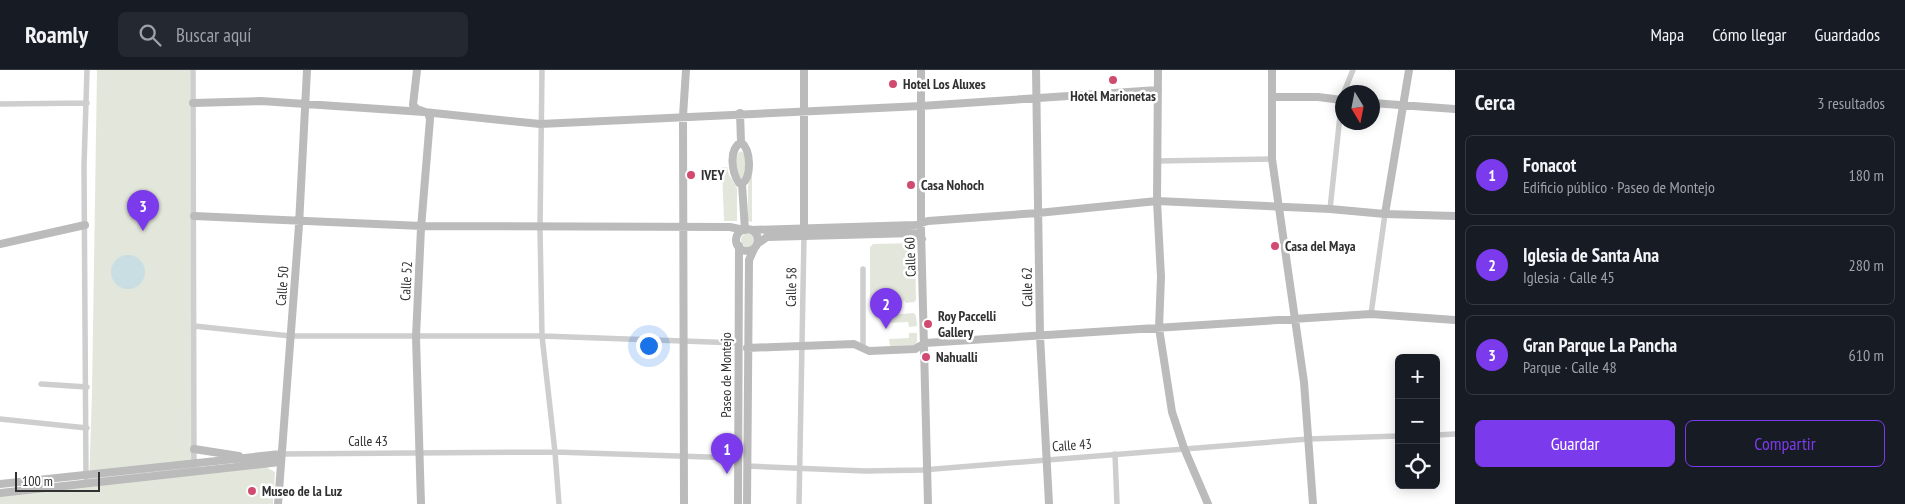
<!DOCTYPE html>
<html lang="es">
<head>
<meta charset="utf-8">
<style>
	body { margin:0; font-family:"PT Sans Narrow",sans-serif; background:#242831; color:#f1f3f6 }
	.controls { position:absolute; right:15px; bottom:15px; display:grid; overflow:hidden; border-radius:8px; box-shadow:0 2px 12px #0003 }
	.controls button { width:45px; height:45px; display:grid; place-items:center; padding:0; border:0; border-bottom:1px solid #363941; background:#171b24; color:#f1f3f6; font:25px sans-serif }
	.compass { position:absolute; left:1335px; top:15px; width:45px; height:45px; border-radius:50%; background:#171b24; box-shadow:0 2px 12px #0003; rotate:170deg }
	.scale { position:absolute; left:15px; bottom:12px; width:85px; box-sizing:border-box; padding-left:5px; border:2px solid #313131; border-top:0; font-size:14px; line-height:18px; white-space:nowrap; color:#313131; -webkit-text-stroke:4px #fff; paint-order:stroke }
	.you { position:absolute; left:648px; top:275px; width:18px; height:18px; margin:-12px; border:4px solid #fff; border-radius:50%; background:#1a73e8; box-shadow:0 0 0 8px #1a73e833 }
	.badge { display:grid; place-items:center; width:32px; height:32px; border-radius:50%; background:#7c3aed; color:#fff; font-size:16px; font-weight:700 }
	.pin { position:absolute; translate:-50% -41px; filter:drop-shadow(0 1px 2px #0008) }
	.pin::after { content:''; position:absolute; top:26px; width:18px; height:15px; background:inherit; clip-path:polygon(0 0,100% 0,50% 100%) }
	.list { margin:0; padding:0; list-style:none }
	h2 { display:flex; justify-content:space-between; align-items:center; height:65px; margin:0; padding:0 20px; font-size:21px }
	h2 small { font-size:16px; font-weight:400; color:#9ea1a6 }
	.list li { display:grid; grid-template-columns:32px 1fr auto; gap:15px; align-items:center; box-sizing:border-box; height:80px; margin:0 10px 10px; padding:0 10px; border:1px solid #363941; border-radius:8px }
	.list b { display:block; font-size:19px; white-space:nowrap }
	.list p { margin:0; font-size:16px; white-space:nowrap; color:#9ea1a6 }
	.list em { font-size:16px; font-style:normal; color:#9ea1a6 }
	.actions { display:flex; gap:10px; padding:15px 20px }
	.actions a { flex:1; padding:11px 0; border:1px solid #7c3aed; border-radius:8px; text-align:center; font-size:18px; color:#7c3aed }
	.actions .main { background:#7c3aed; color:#fff }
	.icon { flex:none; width:28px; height:28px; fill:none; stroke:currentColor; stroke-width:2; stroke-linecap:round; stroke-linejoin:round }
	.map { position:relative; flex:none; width:1455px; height:434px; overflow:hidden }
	header { display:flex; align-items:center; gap:30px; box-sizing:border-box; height:70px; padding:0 25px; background:#171b24; border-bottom:1px solid #363941 }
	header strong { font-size:24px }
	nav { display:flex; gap:28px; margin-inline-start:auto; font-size:18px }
	.search { width:350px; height:45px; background:#242831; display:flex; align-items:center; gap:12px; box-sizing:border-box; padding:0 18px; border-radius:8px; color:#9ea1a6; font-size:19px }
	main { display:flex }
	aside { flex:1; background:#171b24 }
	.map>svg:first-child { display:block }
	.green { fill:#e3e7db }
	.water { fill:#c8dee3 }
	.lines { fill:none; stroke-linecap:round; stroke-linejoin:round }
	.street { stroke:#cecece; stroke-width:5.5 }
	.secondary { stroke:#bbb; stroke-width:8 }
	.poi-dot { fill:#d14a70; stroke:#fff; stroke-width:2 }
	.labels { text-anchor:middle; stroke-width:5; stroke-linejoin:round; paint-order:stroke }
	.poi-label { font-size:14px; font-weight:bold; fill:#313131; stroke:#fff; text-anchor:start }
	.street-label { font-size:14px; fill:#313131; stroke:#fff }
</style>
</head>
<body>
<header>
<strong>Roamly</strong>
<div class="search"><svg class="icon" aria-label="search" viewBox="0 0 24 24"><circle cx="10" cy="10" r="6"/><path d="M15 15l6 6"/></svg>Buscar aquí</div>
<nav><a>Mapa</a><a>Cómo llegar</a><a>Guardados</a></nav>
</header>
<main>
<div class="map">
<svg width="1455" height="434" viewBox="0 0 1455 434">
	<rect width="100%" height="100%" fill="#fff"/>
	<!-- green -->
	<path class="green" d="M97 0H190L192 404 266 397 275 402 273 434H0V425L89 416 92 323Z
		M740 81 744 83 746 89 744 107 741 108C734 102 734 87 740 81Z
		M752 93V152L748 151V117Z
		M722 97H727L729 105 737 118V151H724Z
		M741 170a7 7 0 1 1 14 0a7 7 0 1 1-14 0Z
		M912 173 915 177 916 230 914 232 905 233V231H902L904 233 877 234 870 229V177L873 174Z
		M914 243 916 246 917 256 909 257 908 252 888 253V245Z
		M909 263H917V272L915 275 890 276 889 269 909 268Z"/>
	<!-- water -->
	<path class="water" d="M111 202a17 17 0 1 1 34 0a17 17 0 1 1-34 0Z"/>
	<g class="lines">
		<!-- street -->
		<path class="street" d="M193 0 194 401
			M542 0 540 158 542 266 555 382 559 434
			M1344 22 1353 0
			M0 34 87 33
			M1157 91 1272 89
			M1330 139 1342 27
			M1371 244 1385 144
			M194 256 291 266H542L739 273
			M863 279V199
			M41 314 87 317
			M0 349 87 358
			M1436 365 1455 364
			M281 384 555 382 738 388
			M1115 384 1117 434
			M747 396 865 401 922 400 1308 369 1399 366
			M86 408 84 96 87 0
			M799 434 804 166"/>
		<!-- secondary -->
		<path class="secondary" d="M417 0 413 35 417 39 428 43 430 49 421 158 416 267 421 434
			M804 0V161
			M921 0V160L928 434
			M1036 0 1040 266 1049 434
			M1158 0 1157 131 1161 207 1159 258 1172 342 1184 378 1208 434
			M1272 0V89L1304 312 1313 434
			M1272 27H1318L1342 30
			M193 33 261 31 424 42 540 54 921 36 1158 20
			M1372 33 1455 39
			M740 43 741 72C751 80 752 106 742 114L745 160
			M741 72C728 80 732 103 739 113L742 114
			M1385 144 1409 0
			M194 146 422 156 730 157 744 160
			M736 170a11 11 0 1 1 22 0a11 11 0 1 1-22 0Z
			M751 160 915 155 928 151 1038 143 1157 131 1330 139 1385 144 1455 146
			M0 174 85 155
			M757 174 767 167 915 163 922 169
			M747 278 854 274 869 281 915 279 925 273 1371 244 1455 250
			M194 379 239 386
			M0 414 281 384
			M0 423 280 392
			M278 434 299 155 307 0
			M684 434 683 46 686 0
			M738 434 739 176
			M747 434 749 190 754 179"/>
	</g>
	<!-- markers -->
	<g class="poi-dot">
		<circle cx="1113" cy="10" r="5"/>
		<circle cx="893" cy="14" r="5"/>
		<circle cx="691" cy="105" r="5"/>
		<circle cx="911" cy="115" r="5"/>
		<circle cx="1275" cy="176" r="5"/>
		<circle cx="928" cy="254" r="5"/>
		<circle cx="926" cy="287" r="5"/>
		<circle cx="252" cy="421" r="5"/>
	</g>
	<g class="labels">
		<!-- poi labels -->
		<g class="poi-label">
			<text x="903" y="19">Hotel Los Aluxes</text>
			<text x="1113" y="31" text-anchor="middle">Hotel Marionetas</text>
			<text x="701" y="110">IVEY</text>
			<text x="921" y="120">Casa Nohoch</text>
			<text x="1285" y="181">Casa del Maya</text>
			<text x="938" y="251">Roy Paccelli<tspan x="938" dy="16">Gallery</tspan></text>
			<text x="936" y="292">Nahualli</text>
			<text x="262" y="426">Museo de la Luz</text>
		</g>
		<!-- street labels -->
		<g class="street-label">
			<text transform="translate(910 187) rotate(-92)" y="5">Calle 60</text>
			<text transform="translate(406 211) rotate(-87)" y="5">Calle 52</text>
			<text transform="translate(282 216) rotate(-86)" y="5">Calle 50</text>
			<text transform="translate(791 217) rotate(-89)" y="5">Calle 58</text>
			<text transform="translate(1027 217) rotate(-91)" y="5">Calle 62</text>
			<text transform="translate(726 305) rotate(-90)" y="5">Paseo de Montejo</text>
			<text x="368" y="376">Calle 43</text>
			<text transform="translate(1072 375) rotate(-4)" y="5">Calle 43</text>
		</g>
	</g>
</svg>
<div class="controls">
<button>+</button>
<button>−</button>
<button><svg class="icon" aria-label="locate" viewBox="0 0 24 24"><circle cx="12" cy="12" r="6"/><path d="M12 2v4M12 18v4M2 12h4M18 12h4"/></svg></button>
</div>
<svg class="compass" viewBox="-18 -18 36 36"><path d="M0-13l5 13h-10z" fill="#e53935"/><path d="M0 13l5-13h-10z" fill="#9ea1a6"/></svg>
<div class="scale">100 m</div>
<div class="you"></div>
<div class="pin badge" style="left:727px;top:404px">1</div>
<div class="pin badge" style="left:886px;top:259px">2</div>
<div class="pin badge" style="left:143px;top:161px">3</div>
</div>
<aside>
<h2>Cerca<small>3 resultados</small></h2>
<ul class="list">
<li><span class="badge">1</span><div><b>Fonacot</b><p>Edificio público · Paseo de Montejo</p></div><em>180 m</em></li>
<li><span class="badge">2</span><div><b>Iglesia de Santa Ana</b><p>Iglesia · Calle 45</p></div><em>280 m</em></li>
<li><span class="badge">3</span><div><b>Gran Parque La Pancha</b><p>Parque · Calle 48</p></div><em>610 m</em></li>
</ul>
<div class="actions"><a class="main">Guardar</a><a>Compartir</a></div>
</aside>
</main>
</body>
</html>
